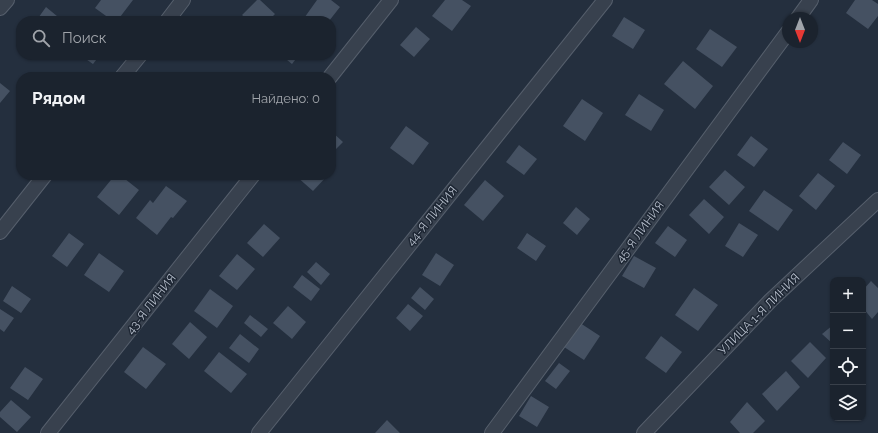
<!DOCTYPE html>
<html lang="ru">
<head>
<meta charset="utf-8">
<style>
	body { margin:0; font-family:Raleway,sans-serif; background:#282f3a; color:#f1f3f6 }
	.controls { position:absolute; right:12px; bottom:12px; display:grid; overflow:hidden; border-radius:8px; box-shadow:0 1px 3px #0004 }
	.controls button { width:36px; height:36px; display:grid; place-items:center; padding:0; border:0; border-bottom:1px solid #39404a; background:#1b232e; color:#f1f3f6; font:20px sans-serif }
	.compass { position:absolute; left:782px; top:12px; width:36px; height:36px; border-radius:50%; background:#1b232e; box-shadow:0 1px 3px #0004; rotate:180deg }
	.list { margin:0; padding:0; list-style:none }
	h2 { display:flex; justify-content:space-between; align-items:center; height:52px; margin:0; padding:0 16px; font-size:17px }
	h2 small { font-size:13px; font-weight:400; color:#a0a4aa }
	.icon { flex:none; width:22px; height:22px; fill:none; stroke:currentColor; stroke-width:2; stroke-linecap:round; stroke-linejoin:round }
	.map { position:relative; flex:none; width:878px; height:433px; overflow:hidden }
	.search { position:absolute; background:#1b232e; box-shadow:0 1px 3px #0004; left:16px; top:16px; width:320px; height:44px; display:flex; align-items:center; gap:10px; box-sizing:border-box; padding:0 14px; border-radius:16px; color:#a0a4aa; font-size:15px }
	.panel { position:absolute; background:#1b232e; box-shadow:0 1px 3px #0004; left:16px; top:72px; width:320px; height:108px; border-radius:16px }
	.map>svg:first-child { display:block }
	.building { fill:#455162 }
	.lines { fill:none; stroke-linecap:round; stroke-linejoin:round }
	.street-casing { stroke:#565f6c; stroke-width:16 }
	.street { stroke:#38414e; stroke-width:14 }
	.labels { text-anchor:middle; stroke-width:3; stroke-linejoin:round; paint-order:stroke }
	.street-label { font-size:12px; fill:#b4bcc9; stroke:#1d2633 }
</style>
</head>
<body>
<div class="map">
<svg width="878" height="433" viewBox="0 0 878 433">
	<rect width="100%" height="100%" fill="#242f3e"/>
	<!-- building -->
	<path class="building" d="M101 0H133L117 21H113L95 8Z
		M257 0H260L275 14 268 21H249L242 15Z
		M317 0H331L340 7 329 21H302Z
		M445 0H462L471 6 452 31 432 16Z
		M855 0H872L878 4V16L868 29 846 13Z
		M46 7 63 21H36Z
		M624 17 645 30 633 49 612 36Z
		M416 27 430 39 414 57 400 45Z
		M710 29 737 47 722 67 696 49Z
		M80 55H100L93 64Z
		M281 55H299L292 64Z
		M683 61 713 86 695 109 664 84Z
		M0 83 10 91 0 103Z
		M639 94 664 110 651 131 625 115Z
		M582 99 603 113 585 141 563 126Z
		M406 126 429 143 413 165 390 148Z
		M331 131 343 142 331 154Z
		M751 136 768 149 754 167 737 155Z
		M843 142 861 155 847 174 829 160Z
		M519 145 537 159 524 175 506 162Z
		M725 170 745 187 729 205 709 187Z
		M818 173 835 186 816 210 799 196Z
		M115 175H120L139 190 119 215 97 197Z
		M296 175H328L313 191 296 176Z
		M485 180 504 196 483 221 464 205Z
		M166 186 187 201 173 218 171 217 157 235 136 218 150 200 153 203Z
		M764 190 793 210 778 231 749 211Z
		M704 199 724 217 709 234 689 215Z
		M576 207 590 219 577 235 563 223Z
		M739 223 758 235 743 257 725 246Z
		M264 224 280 238 263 257 247 243Z
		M668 226 687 240 675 257 655 243Z
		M69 233 84 244 67 267 52 256Z
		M527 233 546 246 536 261 517 248Z
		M99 253 124 271 109 292 84 275Z
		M436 253 454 265 440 286 422 275Z
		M237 254 255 269 237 290 219 276Z
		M634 256 656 268 644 288 622 276Z
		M316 262 330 274 321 285 307 272Z
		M302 275 320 289 311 301 293 287Z
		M871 281 878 288V312L872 319 863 308V290Z
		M12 286 31 299 21 313 3 301Z
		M420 287 434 299 425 310 411 298Z
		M694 288 718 305 698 331 675 315Z
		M210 289 233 306 217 328 194 311Z
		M408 304 423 316 410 331 396 318Z
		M288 306 306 322 292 339 273 323Z
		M0 309 14 318 4 332 0 329Z
		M250 315 268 329 261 337 244 323Z
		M577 321 600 336 584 360 561 345Z
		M190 322 207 337 189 359 172 344Z
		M833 325V344L822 334Z
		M240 334 259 349 249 363 229 348Z
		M661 336 682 352 666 373 645 358Z
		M810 342 826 358 808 378 791 361Z
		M143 347 166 364 146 389 124 372Z
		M219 352 247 374 231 393 204 371Z
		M559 363 570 371 556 389 545 381Z
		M25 367 43 379 28 400 10 388Z
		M786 371 800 387 777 411 762 394Z
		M531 396 549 407 537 427 519 416Z
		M11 400 31 417 17 432 0 417V412Z
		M747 402 765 421 753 433H740L730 422Z
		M387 420 400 433H375Z"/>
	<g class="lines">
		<defs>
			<path id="street" d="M0 8 7 0
				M798 18 811 0
				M167 21 183 0
				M122 77 140 55
				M330 77 391 0
				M0 232 45 175
				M48 433 253 175
				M259 433 605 0
				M492 433 788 32
				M644 433 771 300 878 200"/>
		</defs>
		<!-- street casing -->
		<use href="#street" class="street-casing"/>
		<!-- street -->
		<use href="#street" class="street"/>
	</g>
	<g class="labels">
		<!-- street labels -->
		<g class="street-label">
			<text transform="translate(432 216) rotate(-51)" y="4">44-Я ЛИНИЯ</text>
			<text transform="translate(640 232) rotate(-54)" y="4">45-Я ЛИНИЯ</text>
			<text transform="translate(151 304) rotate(-52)" y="4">43-Я ЛИНИЯ</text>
			<text transform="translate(759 314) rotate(-45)" y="4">УЛИЦА 1-Я ЛИНИЯ</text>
		</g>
	</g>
</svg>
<div class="controls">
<button>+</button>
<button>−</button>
<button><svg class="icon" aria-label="locate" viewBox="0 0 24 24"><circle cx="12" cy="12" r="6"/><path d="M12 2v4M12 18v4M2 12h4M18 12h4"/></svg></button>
<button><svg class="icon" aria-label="layers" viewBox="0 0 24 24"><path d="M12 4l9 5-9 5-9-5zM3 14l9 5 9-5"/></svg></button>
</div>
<svg class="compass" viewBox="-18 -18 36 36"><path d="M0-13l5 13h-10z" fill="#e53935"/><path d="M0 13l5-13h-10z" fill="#a0a4aa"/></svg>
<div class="search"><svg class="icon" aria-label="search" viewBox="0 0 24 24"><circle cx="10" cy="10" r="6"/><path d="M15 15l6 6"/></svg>Поиск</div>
<section class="panel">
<h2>Рядом<small>Найдено: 0</small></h2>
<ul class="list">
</ul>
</section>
</div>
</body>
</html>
